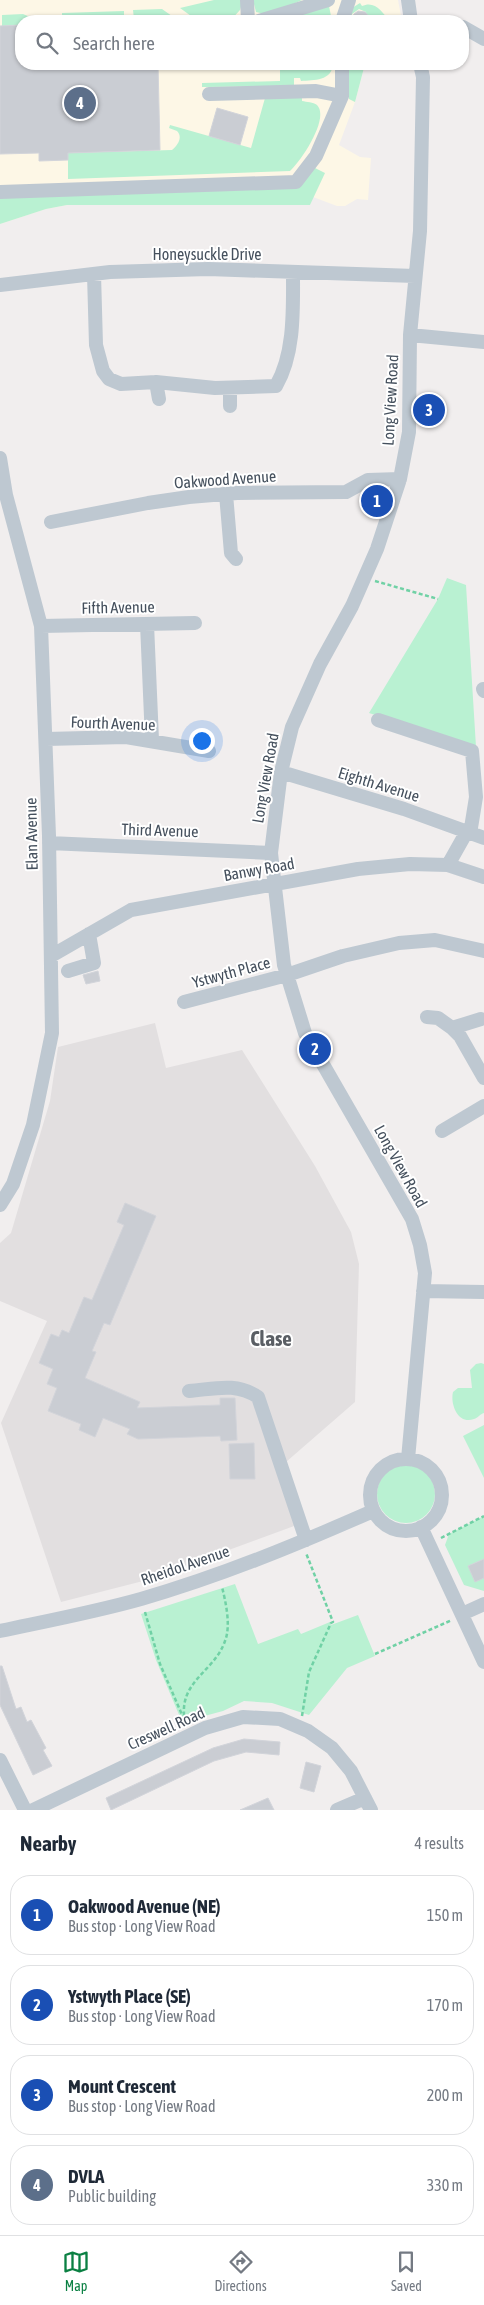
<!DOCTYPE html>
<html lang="en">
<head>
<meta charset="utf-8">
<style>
	body { margin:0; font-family:"Asap Condensed",sans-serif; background:#f2f2f3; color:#1f2937 }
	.you { position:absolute; left:201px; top:740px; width:18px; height:18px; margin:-12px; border:4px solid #fff; border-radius:50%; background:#1a73e8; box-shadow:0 0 0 8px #1a73e833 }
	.badge { display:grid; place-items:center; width:32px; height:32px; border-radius:50%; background:#0b8043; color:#fff; font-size:16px; font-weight:700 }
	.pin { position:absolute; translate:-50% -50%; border:2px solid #fff; box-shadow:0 1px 5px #0006 }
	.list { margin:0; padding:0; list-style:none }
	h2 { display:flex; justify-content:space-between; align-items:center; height:65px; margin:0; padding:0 20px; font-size:21px }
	h2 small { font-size:16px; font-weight:400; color:#747a83 }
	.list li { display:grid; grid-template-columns:32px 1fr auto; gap:15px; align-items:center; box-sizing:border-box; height:80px; margin:0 10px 10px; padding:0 10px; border:1px solid #e0e1e3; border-radius:20px }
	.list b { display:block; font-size:19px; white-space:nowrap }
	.list p { margin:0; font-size:16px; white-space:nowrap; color:#747a83 }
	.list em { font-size:16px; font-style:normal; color:#747a83 }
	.icon { flex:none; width:28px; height:28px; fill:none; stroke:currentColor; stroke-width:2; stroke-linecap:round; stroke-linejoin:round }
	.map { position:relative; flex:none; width:484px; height:1810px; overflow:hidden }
	.search { position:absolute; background:#fff; box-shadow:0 1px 4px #0004; left:15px; right:15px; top:15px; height:55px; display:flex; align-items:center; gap:12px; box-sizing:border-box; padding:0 18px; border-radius:20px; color:#747a83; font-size:19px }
	.sheet { height:425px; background:#fff }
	nav { display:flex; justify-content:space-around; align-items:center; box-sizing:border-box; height:70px; border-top:1px solid #e0e1e3; background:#fff; font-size:14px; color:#747a83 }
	nav a { display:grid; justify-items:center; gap:2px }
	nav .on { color:#0b8043 }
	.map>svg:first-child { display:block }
	.commercial { fill:#fdf7e6 }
	.education { fill:#e2dfe0 }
	.green { fill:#b9f1d2 }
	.building { fill:#cacdd3; stroke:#d2d4da }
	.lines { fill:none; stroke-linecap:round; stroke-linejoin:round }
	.path { stroke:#70d1a5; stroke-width:2.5; stroke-dasharray:4 2.5; stroke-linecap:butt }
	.minor { stroke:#bec8d1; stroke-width:14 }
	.labels { text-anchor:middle; stroke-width:4; stroke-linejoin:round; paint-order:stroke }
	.street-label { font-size:16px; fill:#45505d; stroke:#fff }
	.district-label { font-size:21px; font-weight:bold; fill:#5a5e64; stroke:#fff }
</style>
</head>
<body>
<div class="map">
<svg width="484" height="1810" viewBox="0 0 484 1810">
	<rect width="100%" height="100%" fill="#f1eeee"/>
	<!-- commercial -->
	<path class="commercial" d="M0 0H398L402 21H21V64H365L355 102 339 145 360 157 371 158 368 200 357 199 345 206H337L313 197 310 205H67L46 209 0 224Z"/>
	<!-- education -->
	<path class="education" d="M155 1023 166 1068 242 1050 315 1166 351 1232 359 1264 355 1402 286 1462 305 1522 147 1580 61 1602 1 1423 47 1321 0 1301V1243L11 1233 50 1101 58 1047Z"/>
	<!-- green -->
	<path class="green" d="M214 0H243L240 10 230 21H198L180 8Z
		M253 0H302L269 15 256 12Z
		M360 3 362 6C375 0 382 12 390 21H367L366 12 359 9 352 14V21H348L352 8Z
		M323 5 329 6 332 21H286Z
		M162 9 179 21H163L162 18 134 19 133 10Z
		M124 11V21H62V13Z
		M23 14 30 17V21H21V25L2 26V15Z
		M269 64H333C332 81 314 80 301 81L300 78H294V86L202 87V83L280 81V66Z
		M349 64H365L355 102 349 99Z
		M302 96V101C307 102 313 102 317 105 330 118 301 161 290 171L68 179V153L172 150C178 145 183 137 177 131L169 128 170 125 251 148 265 98Z
		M315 168 325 173 310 205H67L46 209 0 224V198L297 188Z
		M447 578 466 585 476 747 369 713 438 599Z
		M481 1363 484 1364V1413C480 1414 478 1418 474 1419 458 1425 450 1404 453 1392L458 1388H472L470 1370 476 1364Z
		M484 1425V1478L463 1436Z
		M377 1494a29 29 0 1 1 58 0a29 29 0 1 1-58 0Z
		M484 1516V1559L468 1566 484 1578V1591L464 1585 445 1545 449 1534Z
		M235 1584 258 1644 298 1629 301 1634 330 1622 331 1625 358 1615 375 1656 347 1668 309 1715 272 1703 244 1701 223 1711 182 1722 156 1660 141 1614Z"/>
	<!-- building -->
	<path class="building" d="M358 11 365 12 373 21H351L354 14Z
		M21 25V64H158L160 150 68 153V160L39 161V153L0 154V26Z
		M217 108 248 117 240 145 209 136Z
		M98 971 100 981 86 984 83 975Z
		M125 1203 156 1216 110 1325 104 1323 92 1351 96 1352 85 1378 140 1402 137 1408 220 1405V1398H235L237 1440 221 1441 220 1436 138 1439 127 1434 130 1429 103 1418 95 1437 79 1430 81 1424 48 1411 57 1388 47 1384 53 1369 39 1363 51 1334 59 1337 62 1330 69 1333 84 1297 92 1300 124 1225 117 1222Z
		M254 1443 255 1479H230L229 1444Z
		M484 1559V1578L475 1582 468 1566Z
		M0 1666H2L16 1709 21 1707 27 1722 31 1720 46 1748 43 1750 52 1766 33 1775 0 1705Z
		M244 1739 280 1742 279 1755 246 1752 214 1761 111 1810 106 1798 213 1748Z
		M306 1762 321 1766 314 1792 300 1788Z
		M268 1798 274 1810H240Z"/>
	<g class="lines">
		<!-- path -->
		<path class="path" d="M375 581 438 599
			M441 1538 484 1516
			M145 1612 160 1664 183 1717
			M375 1654 452 1620
			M302 1716 309 1672 331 1623 333 1622 306 1553
			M185 1722C177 1681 214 1673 225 1641 231 1626 226 1603 222 1587"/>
		<!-- minor -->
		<path class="minor" d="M247 0 248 21
			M408 0 411 21
			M259 21 328 0
			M342 21 349 0
			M463 27 484 39
			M209 94 316 91 342 96
			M0 192 296 182 316 156 342 96V64
			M94 274 96 345 103 371 109 379 121 384 156 382 215 388 276 386C295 353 293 309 293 272
			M0 285 110 272 208 269 415 276
			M410 335 484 342
			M156 382 159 399
			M230 388V406
			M0 458 6 495 41 626 49 836 52 1033 33 1125 13 1184 0 1205
			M226 494 231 553 236 559
			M51 522 148 503 189 497 237 493 346 492 368 480 400 479
			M147 624 152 740
			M41 626 195 623
			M483 689 484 691
			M378 720 472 751 476 797 470 834
			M46 739 126 737 209 751
			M281 772 404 809 484 838
			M49 843 271 853
			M448 865 466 833
			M51 956 131 910 358 869 410 864 448 865 484 877
			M68 971 94 963 89 934
			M184 1002 287 975 343 956 399 943 435 940 484 951
			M427 1017 438 1018 452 1028 481 1019
			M452 1028 460 1036 484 1078
			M442 1131 484 1106
			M423 1291 484 1292
			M189 1391C215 1389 235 1382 258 1397L306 1540
			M408 1459 425 1273 420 1245 412 1219 305 1033 284 965 271 853 281 772 292 727 320 664 352 606 377 549 400 479 409 432 410 335 420 231 423 77 420 64
			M370 1495a36 36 0 1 1 72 0a36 36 0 1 1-72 0Z
			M421 1527 484 1662
			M462 1614 484 1604
			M0 1631C47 1621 95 1612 141 1599 221 1576 298 1544 373 1511
			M0 1760 25 1810
			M33 1810 205 1728 243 1717 280 1719 308 1731 332 1748 351 1771 371 1810
			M337 1810 365 1798"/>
	</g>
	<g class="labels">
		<!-- street labels -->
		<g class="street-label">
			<text x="207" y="260">Honeysuckle Drive</text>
			<text transform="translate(390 400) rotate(-87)" y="6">Long View Road</text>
			<text transform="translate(225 479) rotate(-4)" y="6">Oakwood Avenue</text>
			<text transform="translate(118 607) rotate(-1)" y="6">Fifth Avenue</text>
			<text transform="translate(113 723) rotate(2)" y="6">Fourth Avenue</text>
			<text transform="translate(265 778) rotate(-80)" y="6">Long View Road</text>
			<text transform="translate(379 784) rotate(17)" y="6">Eighth Avenue</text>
			<text transform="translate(160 830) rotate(2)" y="6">Third Avenue</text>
			<text transform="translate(31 834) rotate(-91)" y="6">Elan Avenue</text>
			<text transform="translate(259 869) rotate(-10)" y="6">Banwy Road</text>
			<text transform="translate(231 972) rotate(-15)" y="6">Ystwyth Place</text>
			<text transform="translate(401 1166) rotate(61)" y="6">Long View Road</text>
			<text transform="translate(185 1565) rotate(-19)" y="6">Rheidol Avenue</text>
			<text transform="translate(166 1728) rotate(-24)" y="6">Creswell Road</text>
		</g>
		<!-- district labels -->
		<g class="district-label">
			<text x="271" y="1346">Clase</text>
		</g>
	</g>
</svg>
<div class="you"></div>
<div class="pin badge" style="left:377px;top:501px;background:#1a4fb4">1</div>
<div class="pin badge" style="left:315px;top:1049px;background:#1a4fb4">2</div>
<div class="pin badge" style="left:429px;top:410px;background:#1a4fb4">3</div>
<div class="pin badge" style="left:80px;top:103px;background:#5c6f8a">4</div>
<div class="search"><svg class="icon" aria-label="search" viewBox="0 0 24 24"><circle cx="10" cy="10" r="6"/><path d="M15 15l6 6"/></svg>Search here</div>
</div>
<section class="sheet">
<h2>Nearby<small>4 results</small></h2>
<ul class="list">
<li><span class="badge" style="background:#1a4fb4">1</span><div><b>Oakwood Avenue (NE)</b><p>Bus stop · Long View Road</p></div><em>150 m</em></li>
<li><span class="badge" style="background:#1a4fb4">2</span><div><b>Ystwyth Place (SE)</b><p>Bus stop · Long View Road</p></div><em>170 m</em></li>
<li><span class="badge" style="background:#1a4fb4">3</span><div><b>Mount Crescent</b><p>Bus stop · Long View Road</p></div><em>200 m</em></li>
<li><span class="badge" style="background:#5c6f8a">4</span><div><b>DVLA</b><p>Public building</p></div><em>330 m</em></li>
</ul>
</section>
<nav>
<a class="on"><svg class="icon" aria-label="map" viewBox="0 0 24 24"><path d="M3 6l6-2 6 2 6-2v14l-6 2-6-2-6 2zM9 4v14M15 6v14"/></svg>Map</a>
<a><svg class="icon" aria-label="directions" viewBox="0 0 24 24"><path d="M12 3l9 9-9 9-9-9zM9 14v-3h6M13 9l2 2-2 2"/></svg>Directions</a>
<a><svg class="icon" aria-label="saved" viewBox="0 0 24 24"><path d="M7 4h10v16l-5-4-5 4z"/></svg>Saved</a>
</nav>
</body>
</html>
